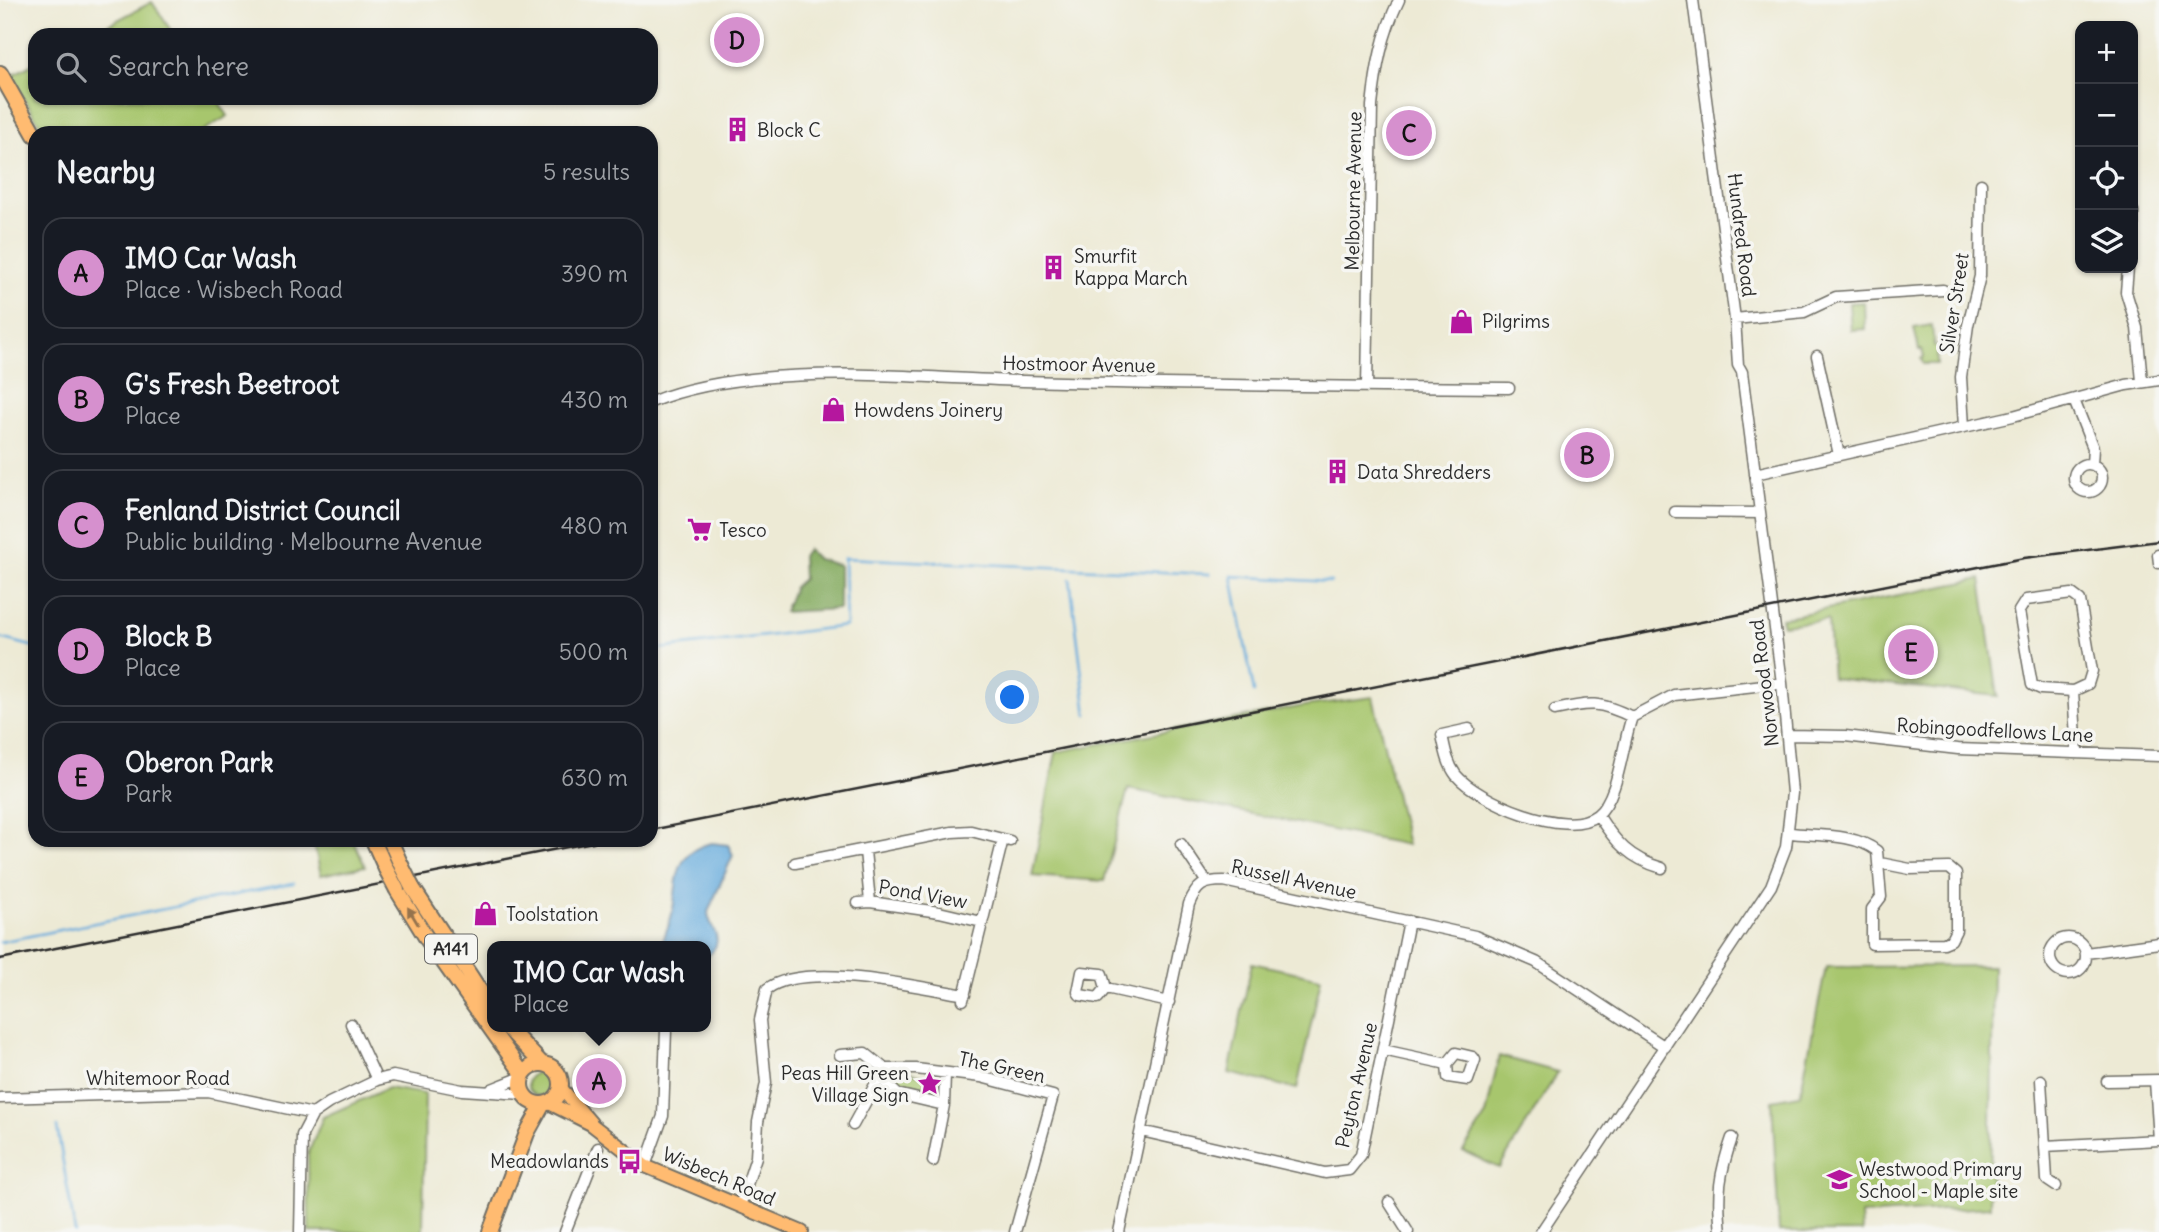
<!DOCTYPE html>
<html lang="en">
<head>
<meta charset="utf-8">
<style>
	body { margin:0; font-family:Delius,sans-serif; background:#242831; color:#f1f3f6 }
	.controls { position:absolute; right:21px; top:21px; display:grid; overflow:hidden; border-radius:14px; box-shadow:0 2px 5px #0004 }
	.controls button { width:63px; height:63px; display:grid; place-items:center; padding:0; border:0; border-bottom:2px solid #363941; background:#171b24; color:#f1f3f6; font:35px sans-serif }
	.you { position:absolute; left:1013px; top:698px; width:24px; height:24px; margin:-18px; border:5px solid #fff; border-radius:50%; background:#1a73e8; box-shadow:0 0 0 10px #1a73e833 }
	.badge { display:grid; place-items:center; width:46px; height:46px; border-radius:50%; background:#d690ce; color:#111; font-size:23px; font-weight:700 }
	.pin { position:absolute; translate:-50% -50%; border:4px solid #fff; box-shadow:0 2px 7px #0006 }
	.popup { position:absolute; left:487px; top:941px; width:224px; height:91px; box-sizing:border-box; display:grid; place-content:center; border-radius:14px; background:#171b24; filter:drop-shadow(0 2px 5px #0005); font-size:23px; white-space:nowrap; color:#9ea1a6 }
	.popup b { font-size:26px; color:#f1f3f6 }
	.popup::after { content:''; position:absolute; left:50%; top:100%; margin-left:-14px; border:14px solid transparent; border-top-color:#171b24 }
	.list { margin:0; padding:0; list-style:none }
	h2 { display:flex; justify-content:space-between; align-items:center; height:91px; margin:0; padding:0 28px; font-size:30px }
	h2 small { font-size:23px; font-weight:400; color:#9ea1a6 }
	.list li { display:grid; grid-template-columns:46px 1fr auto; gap:21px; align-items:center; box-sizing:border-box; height:112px; margin:0 14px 14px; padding:0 14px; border:2px solid #363941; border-radius:21px }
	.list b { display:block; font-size:26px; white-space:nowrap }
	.list p { margin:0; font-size:23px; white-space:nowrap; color:#9ea1a6 }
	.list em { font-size:23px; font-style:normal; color:#9ea1a6 }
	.icon { flex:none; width:38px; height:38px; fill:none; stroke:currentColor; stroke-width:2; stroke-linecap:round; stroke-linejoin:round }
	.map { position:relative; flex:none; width:2159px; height:1232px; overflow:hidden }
	.search { position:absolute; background:#171b24; box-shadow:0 2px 5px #0004; left:28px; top:28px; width:630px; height:77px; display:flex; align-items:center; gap:18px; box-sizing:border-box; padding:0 24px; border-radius:21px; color:#9ea1a6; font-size:26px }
	.panel { position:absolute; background:#171b24; box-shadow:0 2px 5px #0004; left:28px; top:126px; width:630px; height:721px; border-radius:21px }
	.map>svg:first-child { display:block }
	.green { fill:#a7c66d; stroke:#69784c; stroke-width:2 }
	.forest { fill:#85ab60; stroke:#586b46; stroke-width:2 }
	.water { fill:#67acdd; stroke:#496c84; stroke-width:2 }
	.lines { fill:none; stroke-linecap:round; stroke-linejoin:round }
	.stream { stroke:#67acdd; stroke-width:2.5 }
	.minor-casing { stroke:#6f6e66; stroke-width:13 }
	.major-casing { stroke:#6f6e66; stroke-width:16 }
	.highway-casing { stroke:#6f6e66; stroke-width:18 }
	.minor { stroke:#fff; stroke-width:10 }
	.major { stroke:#ffbb71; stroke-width:12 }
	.highway { stroke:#ffbb71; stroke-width:14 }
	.rail { stroke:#2b2b2b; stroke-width:2.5 }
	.highway-bridge-casing { stroke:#6f6e66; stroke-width:18; stroke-linecap:butt }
	.highway-bridge { stroke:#ffbb71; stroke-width:14 }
	.oneway { fill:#95734e }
	.labels { text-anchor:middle; stroke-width:7; stroke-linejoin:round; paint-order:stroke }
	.shield { fill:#f6f6f2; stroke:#686867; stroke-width:2 }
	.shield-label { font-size:18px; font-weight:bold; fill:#2b2b2b }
	.poi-label { font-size:19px; fill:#2b2b2b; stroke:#f6f6f2; text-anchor:start }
	.street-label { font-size:19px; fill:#2b2b2b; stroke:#f6f6f2 }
</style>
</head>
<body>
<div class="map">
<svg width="2159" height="1232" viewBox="0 0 2159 1232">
	<rect width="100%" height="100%" fill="#f6f6f2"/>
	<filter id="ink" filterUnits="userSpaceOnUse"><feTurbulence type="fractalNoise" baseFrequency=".0143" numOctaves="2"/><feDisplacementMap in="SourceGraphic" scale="14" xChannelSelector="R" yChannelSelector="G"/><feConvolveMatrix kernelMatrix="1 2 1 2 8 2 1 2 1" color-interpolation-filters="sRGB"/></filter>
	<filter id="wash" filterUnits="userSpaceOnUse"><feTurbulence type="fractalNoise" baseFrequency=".00686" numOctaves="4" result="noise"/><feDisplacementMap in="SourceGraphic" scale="28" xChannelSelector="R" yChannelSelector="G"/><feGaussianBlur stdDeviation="1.57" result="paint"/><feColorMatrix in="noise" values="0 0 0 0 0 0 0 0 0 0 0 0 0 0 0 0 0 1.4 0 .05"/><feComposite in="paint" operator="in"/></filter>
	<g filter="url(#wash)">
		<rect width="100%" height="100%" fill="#edead5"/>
		<!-- green -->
		<path class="green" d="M152 2 174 35H89Z
			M35 63V98H216L228 116 199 133H45L10 76Z
			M1864 302 1865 329 1851 330 1849 303Z
			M1932 325 1934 346H1940L1941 354H1937V364H1923L1921 359 1924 357 1922 350H1919L1914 328Z
			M1981 579 1998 696 1832 678 1828 620 1783 625 1781 618Z
			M1373 697 1407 845 1128 789 1104 881 1032 876 1056 752 1304 706Z
			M313 840H353L365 866 321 875Z
			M1252 963 1321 978 1297 1089 1229 1073Z
			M1993 966 1990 1207 1861 1215 1862 1232H1779L1772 1100 1800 1095 1826 967Z
			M1499 1056 1558 1072 1499 1168 1463 1151 1486 1115Z
			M903 1071 938 1078 939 1099 899 1090 888 1075Z
			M528 1084a12 12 0 1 1 24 0a12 12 0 1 1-24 0Z
			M388 1088 425 1094 423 1232H309L308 1154 323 1117Z"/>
		<!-- forest -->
		<path class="forest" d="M807 549 817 559 839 565V609L784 612 794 587 803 579 802 556Z"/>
		<!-- water -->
		<path class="water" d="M712 843 728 845 733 855 708 912C708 924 720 935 716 945 714 950 708 955 706 960V946H661C665 934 671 922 673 909 678 877 675 851 712 843Z"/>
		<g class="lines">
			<!-- stream -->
			<path class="stream" d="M1070 579 1087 715
				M0 638 35 647
				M651 650 846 626 844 558 1210 574
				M1254 692 1232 576 1331 582
				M0 942 294 883
				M57 1127 75 1232"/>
		</g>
	</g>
	<g filter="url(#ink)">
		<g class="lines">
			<defs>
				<path id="minor" d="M2133 211V227
					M2128 268 2126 292 2137 328 2142 381
					M1735 319 1804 312 1836 297 1943 290
					M1817 356 1839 455
					M1367 387 1372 106C1376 68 1382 35 1399 0
					M2074 400 2093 448 2092 464
					M651 402C753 360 914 378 1023 381 1185 385 1347 387 1509 388
					M1964 427 1961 377 1968 325 1980 276 1981 184
					M2074 478a14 14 0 1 1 28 0a14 14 0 1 1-28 0Z
					M1755 474 2013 416 2126 385 2159 380
					M1675 512 1760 513
					M2158 555 2159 563
					M2073 691 2088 684 2092 671 2080 600 2072 594 2026 600 2019 611 2032 685 2041 689 2073 691 2077 753
					M1555 710C1590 702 1599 701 1632 717
					M1469 729 1442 735C1445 749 1447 763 1456 775 1478 801 1566 839 1597 815 1619 798 1622 744 1632 717L1674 695 1782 683
					M1788 735 1845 736 1958 749 2159 756
					M1598 815C1615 842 1630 859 1662 868
					M1790 833C1816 836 1855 833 1877 851L1881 897 1872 909V944L1944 943 1951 940 1956 930V874L1949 868 1910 869 1880 863
					M1181 844 1206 881
					M865 851 870 902
					M795 863 952 832 971 831 1010 841
					M858 903 870 902 939 912 982 922
					M2050 956a18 18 0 1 1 36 0a18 18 0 1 1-36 0Z
					M2086 953 2159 943
					M1106 988 1098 998 1080 995 1078 992 1082 972 1102 974 1106 988 1169 1002
					M963 1000 1003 839
					M351 1024 377 1080
					M1383 1050 1447 1064 1456 1053 1473 1057 1475 1060 1468 1080 1448 1077 1447 1064
					M840 1055 865 1053 885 1069H916L981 1077 1053 1096 1015 1232
					M878 1076 897 1094 944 1105
					M2041 1080 2047 1180 2056 1186
					M2107 1081 2159 1080
					M2155 1081 2159 1140
					M492 1089 522 1077
					M0 1098 208 1092 313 1114
					M853 1125 882 1072
					M1141 1131 1325 1173 1349 1170 1361 1155 1409 921
					M2045 1146 2159 1140
					M933 1161 944 1105 945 1073
					M645 1166 663 1116 666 1030
					M1389 1202 1408 1232
					M740 1206 756 1157 758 1122 766 1083 760 1020 767 989C804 961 919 987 965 995
					M300 1232 302 1135 313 1114 329 1103 377 1080 393 1076 462 1090 523 1094
					M565 1232 598 1148
					M1119 1232 1189 904C1197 885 1203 881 1224 881L1475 936 1536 962 1665 1047
					M1541 1232 1771 886 1786 847 1792 793 1782 683 1742 372 1738 365 1735 319 1693 0
					M1721 1232C1717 1194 1719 1175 1732 1138"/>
				<path id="major" d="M561 1088 591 1123
					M549 1103 591 1124 645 1166 802 1232"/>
				<path id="highway" d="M0 73 35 135
					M373 840 386 869
					M390 840 401 865
					M412 887 492 1009
					M397 890 427 939 523 1074
					M507 1027 542 1064
					M521 1084a20 20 0 1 1 40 0a20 20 0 1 1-40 0Z
					M490 1232 527 1133 543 1104"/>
			</defs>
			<!-- minor casing -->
			<use href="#minor" class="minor-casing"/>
			<!-- major casing -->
			<use href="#major" class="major-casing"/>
			<!-- highway casing -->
			<use href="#highway" class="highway-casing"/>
			<!-- minor -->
			<use href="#minor" class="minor"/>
			<!-- major -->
			<use href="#major" class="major"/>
			<!-- highway -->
			<use href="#highway" class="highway"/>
			<!-- rail -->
			<path class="rail" d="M651 830 2024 558 2159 541
				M0 959 603 840"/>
			<defs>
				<path id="highway-bridge" d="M401 865 412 887
					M386 869 397 890"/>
			</defs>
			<!-- highway-bridge casing -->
			<use href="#highway-bridge" class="highway-bridge-casing"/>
			<!-- highway-bridge -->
			<use href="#highway-bridge" class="highway-bridge"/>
		</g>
		<!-- one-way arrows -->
		<defs><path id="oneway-solid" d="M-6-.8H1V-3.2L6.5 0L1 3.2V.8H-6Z" transform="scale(1.75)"/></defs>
		<use class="oneway" href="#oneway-solid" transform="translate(413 916) rotate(-121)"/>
	</g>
	<!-- icons -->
	<defs>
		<symbol id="building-bare" viewBox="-9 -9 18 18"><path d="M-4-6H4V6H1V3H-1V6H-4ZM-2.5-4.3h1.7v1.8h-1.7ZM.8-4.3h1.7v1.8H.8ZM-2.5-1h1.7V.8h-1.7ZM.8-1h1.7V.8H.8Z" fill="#b5179e" stroke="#f6f6f2" stroke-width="2.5" paint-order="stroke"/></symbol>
		<symbol id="shop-bare" viewBox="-9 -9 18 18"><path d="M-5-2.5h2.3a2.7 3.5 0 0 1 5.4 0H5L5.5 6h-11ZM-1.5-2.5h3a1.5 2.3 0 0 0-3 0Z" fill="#b5179e" stroke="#f6f6f2" stroke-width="2.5" paint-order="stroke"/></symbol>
		<symbol id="supermarket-bare" viewBox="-9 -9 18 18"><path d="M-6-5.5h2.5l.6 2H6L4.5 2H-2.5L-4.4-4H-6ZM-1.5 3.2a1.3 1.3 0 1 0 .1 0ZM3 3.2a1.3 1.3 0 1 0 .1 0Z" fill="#b5179e" stroke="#f6f6f2" stroke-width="2.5" paint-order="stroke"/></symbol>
		<symbol id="sight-bare" viewBox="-9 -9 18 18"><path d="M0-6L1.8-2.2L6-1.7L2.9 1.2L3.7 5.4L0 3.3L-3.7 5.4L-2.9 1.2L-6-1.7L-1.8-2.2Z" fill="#b5179e" stroke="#f6f6f2" stroke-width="2.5" paint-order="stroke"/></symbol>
		<symbol id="bus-bare" viewBox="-9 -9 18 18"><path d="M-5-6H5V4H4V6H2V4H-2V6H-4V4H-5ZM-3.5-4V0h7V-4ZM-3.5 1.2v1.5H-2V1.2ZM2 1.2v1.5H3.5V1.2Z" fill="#b5179e" stroke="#f6f6f2" stroke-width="2.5" paint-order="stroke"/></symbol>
		<symbol id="school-bare" viewBox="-9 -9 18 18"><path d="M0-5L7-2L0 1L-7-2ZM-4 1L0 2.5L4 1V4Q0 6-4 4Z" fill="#b5179e" stroke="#f6f6f2" stroke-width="2.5" paint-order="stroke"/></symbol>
	</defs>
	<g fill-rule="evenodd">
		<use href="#building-bare" x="720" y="112" width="35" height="35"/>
		<use href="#building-bare" x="1036" y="250" width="35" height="35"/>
		<use href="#shop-bare" x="1444" y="304" width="35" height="35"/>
		<use href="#shop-bare" x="816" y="392" width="35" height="35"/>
		<use href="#building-bare" x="1320" y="454" width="35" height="35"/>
		<use href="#supermarket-bare" x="682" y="512" width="35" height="35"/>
		<use href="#shop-bare" x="468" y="896" width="35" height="35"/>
		<use href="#sight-bare" x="912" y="1066" width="35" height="35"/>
		<use href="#bus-bare" x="612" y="1144" width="35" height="35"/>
		<use href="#school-bare" x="1822" y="1162" width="35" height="35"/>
	</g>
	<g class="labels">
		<!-- shield labels -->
		<rect class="shield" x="425" y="934.5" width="52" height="29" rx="5"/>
		<g class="shield-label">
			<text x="451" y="955">A141</text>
		</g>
		<!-- poi labels -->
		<g class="poi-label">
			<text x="757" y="137">Block C</text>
			<text x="1074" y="263">Smurfit<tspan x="1074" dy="22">Kappa March</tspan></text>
			<text x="1482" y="328">Pilgrims</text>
			<text x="854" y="417">Howdens Joinery</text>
			<text x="1357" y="479">Data Shredders</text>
			<text x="719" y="537">Tesco</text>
			<text x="506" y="921">Toolstation</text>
			<text x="909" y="1080" text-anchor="end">Peas Hill Green<tspan x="909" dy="22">Village Sign</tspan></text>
			<text x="609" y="1168" text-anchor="end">Meadowlands</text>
			<text x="1859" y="1176">Westwood Primary<tspan x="1859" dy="22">School - Maple site</tspan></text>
		</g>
		<!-- street labels -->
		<g class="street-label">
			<text transform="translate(1353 191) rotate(-89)" y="7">Melbourne Avenue</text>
			<text transform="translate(1742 235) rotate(83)" y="7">Hundred Road</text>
			<text transform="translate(1954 303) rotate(-81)" y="7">Silver Street</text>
			<text transform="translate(1079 364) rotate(1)" y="7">Hostmoor Avenue</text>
			<text transform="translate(1764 683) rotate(-97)" y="7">Norwood Road</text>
			<text transform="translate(1995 730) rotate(3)" y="7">Robingoodfellows Lane</text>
			<text transform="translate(1294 879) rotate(12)" y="7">Russell Avenue</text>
			<text transform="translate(923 894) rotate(10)" y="7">Pond View</text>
			<text transform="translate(1002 1067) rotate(12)" y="7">The Green</text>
			<text x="158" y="1085">Whitemoor Road</text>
			<text transform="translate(1356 1085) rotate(-77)" y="7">Peyton Avenue</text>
			<text transform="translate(719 1176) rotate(23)" y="7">Wisbech Road</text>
		</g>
	</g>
</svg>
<div class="controls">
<button>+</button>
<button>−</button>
<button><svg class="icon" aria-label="locate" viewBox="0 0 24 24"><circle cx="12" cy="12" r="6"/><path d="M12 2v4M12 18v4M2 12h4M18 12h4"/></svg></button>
<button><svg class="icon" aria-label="layers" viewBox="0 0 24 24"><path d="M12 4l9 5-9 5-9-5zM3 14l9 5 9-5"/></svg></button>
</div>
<div class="you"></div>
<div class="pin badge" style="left:599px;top:1081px">A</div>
<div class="popup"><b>IMO Car Wash</b>Place</div>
<div class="pin badge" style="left:1587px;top:455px">B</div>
<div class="pin badge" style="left:1409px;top:133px">C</div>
<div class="pin badge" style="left:737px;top:40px">D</div>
<div class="pin badge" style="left:1911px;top:652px">E</div>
<div class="search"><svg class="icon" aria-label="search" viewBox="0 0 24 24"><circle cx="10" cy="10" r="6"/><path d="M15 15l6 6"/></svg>Search here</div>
<section class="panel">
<h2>Nearby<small>5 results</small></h2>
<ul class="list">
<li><span class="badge">A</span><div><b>IMO Car Wash</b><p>Place · Wisbech Road</p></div><em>390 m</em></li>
<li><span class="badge">B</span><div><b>G's Fresh Beetroot</b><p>Place</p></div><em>430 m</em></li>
<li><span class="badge">C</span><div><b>Fenland District Council</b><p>Public building · Melbourne Avenue</p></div><em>480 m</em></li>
<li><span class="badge">D</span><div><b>Block B</b><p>Place</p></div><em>500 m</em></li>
<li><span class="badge">E</span><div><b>Oberon Park</b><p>Park</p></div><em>630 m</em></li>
</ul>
</section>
</div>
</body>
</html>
